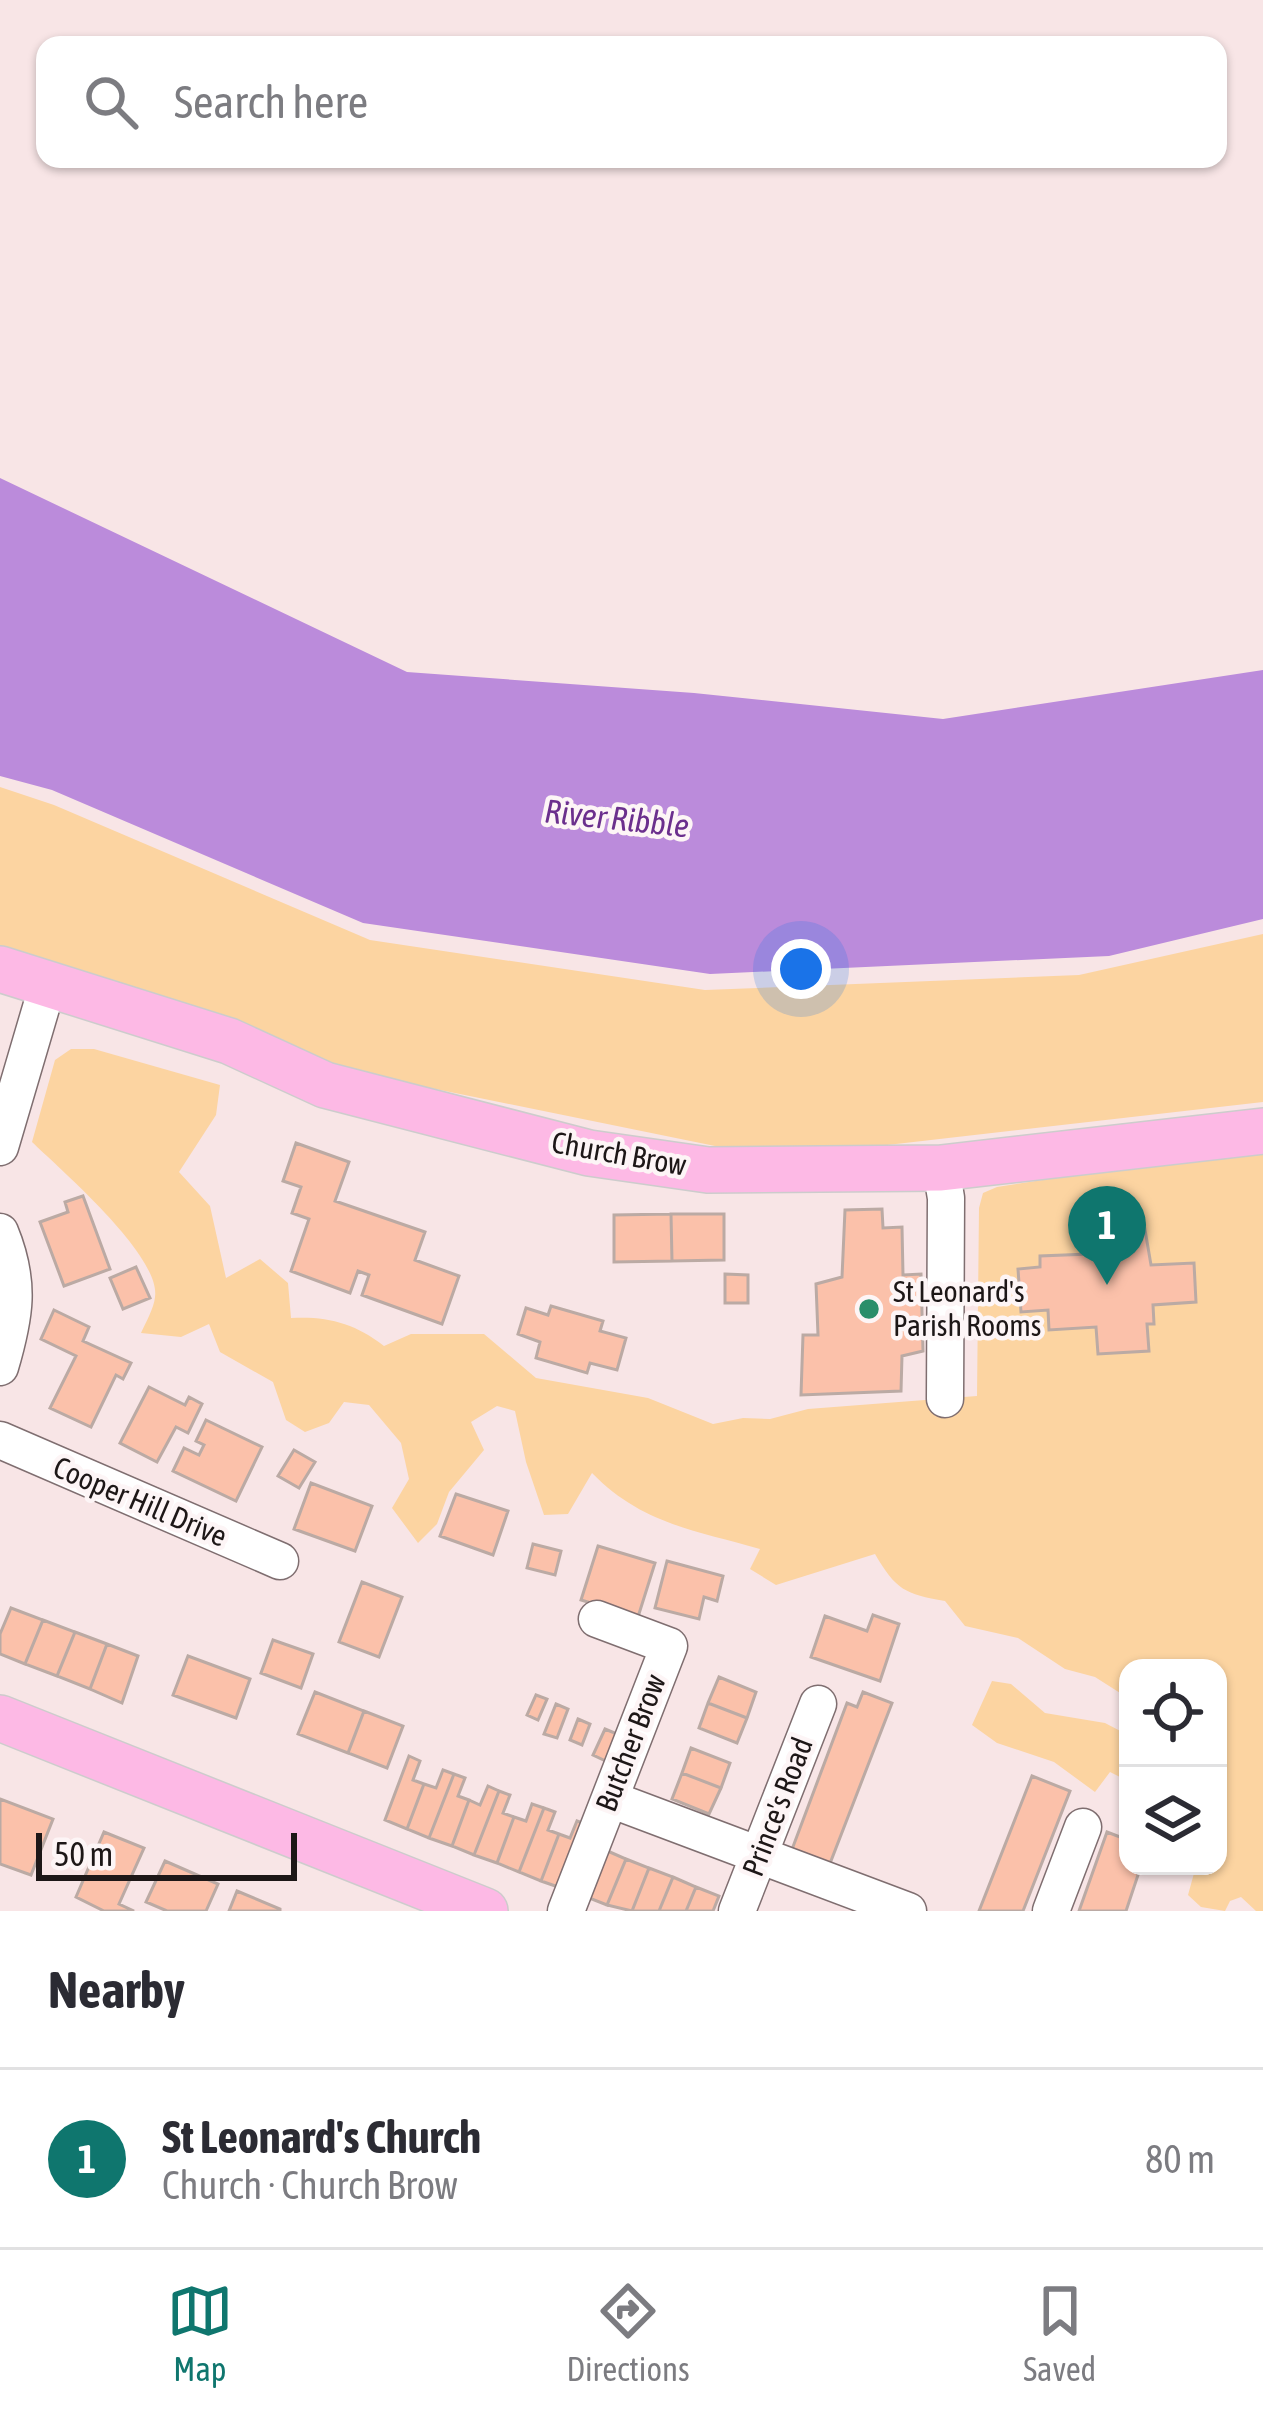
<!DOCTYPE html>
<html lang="en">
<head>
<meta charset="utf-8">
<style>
	body { margin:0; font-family:"Asap Condensed",sans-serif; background:#f2f2f3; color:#2b2b33 }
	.controls { position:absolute; right:36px; bottom:36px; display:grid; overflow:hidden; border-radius:24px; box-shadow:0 3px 9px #0004 }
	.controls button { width:108px; height:108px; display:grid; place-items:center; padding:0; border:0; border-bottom:3px solid #e1e1e2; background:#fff; color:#2b2b33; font:60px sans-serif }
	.scale { position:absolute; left:36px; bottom:30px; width:261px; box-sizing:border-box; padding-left:12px; border:6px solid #1d1717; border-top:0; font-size:33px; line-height:42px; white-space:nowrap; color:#1d1717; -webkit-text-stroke:9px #fdf5f6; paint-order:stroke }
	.you { position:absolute; left:801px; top:969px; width:42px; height:42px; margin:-30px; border:9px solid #fff; border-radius:50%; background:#1a73e8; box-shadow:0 0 0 18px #1a73e833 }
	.badge { display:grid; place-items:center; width:78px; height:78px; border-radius:50%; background:#0f766e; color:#fff; font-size:39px; font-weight:700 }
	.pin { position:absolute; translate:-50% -99px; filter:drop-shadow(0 3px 6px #0008) }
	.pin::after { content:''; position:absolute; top:63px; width:42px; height:36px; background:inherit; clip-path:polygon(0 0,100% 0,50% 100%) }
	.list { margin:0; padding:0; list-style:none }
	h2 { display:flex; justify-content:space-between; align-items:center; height:156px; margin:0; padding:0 48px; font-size:51px }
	h2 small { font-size:39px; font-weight:400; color:#7c7c81 }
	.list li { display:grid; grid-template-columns:78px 1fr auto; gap:36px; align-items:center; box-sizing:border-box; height:180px; padding:0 48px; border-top:3px solid #e1e1e2 }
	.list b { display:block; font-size:45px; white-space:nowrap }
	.list p { margin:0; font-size:39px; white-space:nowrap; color:#7c7c81 }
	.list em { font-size:39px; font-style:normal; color:#7c7c81 }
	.icon { flex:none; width:66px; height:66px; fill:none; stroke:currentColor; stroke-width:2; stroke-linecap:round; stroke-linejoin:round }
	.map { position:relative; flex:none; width:1263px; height:1911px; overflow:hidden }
	.search { position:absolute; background:#fff; box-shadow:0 3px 9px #0004; left:36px; right:36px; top:36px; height:132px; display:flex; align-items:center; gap:30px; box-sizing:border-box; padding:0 42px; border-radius:24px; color:#7c7c81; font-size:45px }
	.sheet { height:336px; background:#fff }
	nav { display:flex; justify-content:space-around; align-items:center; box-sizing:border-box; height:168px; border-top:3px solid #e1e1e2; background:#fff; font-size:33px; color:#7c7c81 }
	nav a { display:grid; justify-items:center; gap:6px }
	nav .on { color:#0f766e }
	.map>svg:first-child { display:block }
	.green { fill:#fcd4a1; fill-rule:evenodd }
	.water { fill:#bb8bdb }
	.building { fill:#fbc1aa; stroke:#bbaaa4; stroke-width:3 }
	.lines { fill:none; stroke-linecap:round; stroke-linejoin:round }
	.minor-casing { stroke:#7f6e70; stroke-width:39 }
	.major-casing { stroke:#cdcccc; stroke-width:48 }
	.minor { stroke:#fff; stroke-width:36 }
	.major { stroke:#fdb9e5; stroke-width:45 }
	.poi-dot { fill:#2a8e6a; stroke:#fdf5f6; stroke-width:4.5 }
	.labels { text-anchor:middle; stroke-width:9; stroke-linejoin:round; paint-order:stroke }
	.street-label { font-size:30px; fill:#1d1717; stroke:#fdf5f6 }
	.poi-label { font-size:30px; fill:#1d1717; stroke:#fdf5f6; text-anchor:start }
	.water-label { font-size:33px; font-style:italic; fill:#6b2f8d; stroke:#fdf5f6 }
</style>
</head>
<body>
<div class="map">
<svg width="1263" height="1911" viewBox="0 0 1263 1911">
	<rect width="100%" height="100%" fill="#f8e5e6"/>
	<!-- green -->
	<path class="green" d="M0 787 54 805 370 940 705 990 1079 975 1263 934V1102L774 1158 313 1064 0 978Z
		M71 1049H94L220 1085 216 1115 179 1172 210 1206 226 1278 260 1259 288 1283 291 1318C327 1316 355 1323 384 1346L411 1334H484L536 1378 648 1398 713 1424 743 1418 770 1419 808 1409 977 1396 979 1208 983 1193 997 1187 1263 1146V1911H1256L1241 1897 1230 1901 1225 1911 1201 1907 1188 1895 1196 1866H1218V1668H1128V1698L1095 1677 1065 1669 1018 1638 965 1626 945 1601C905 1594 896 1590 875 1554L776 1585 750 1569 760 1549C694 1530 642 1524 592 1473L568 1514 544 1515 526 1462 515 1411 497 1406 471 1422 484 1450 449 1492 437 1524 418 1543 392 1508 409 1479 401 1443 369 1405 344 1402 329 1423 305 1432 286 1420 273 1382 220 1352 209 1324 181 1337 141 1333C146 1322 154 1308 155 1297 161 1256 62 1171 32 1142L55 1060ZM1142 1218 1151 1265 1194 1263 1196 1302 1153 1305 1154 1324H1147L1148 1351 1098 1354 1096 1327 1050 1330 1048 1310 1021 1312 1018 1269 1040 1267V1256L1089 1254 1087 1221Z
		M992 1681 1011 1684 1045 1713 1105 1723 1128 1735V1781L1110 1772 1095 1792 1054 1762 997 1743 972 1725Z"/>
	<!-- water -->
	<path class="water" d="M0 478 407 672 694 693 943 719 1263 670V919L1109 956 710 974 363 923 52 790 0 776Z"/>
	<!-- building -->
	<path class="building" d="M296 1143 349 1162 335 1201 425 1232 415 1260 459 1276 442 1324 362 1295 369 1275 358 1271 350 1293 291 1271 309 1219 292 1213 301 1187 283 1181Z
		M83 1196 110 1269 64 1286 40 1222 68 1212 65 1202Z
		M882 1209 883 1228 902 1227 903 1275 921 1274 923 1351 902 1356 901 1391 801 1395 803 1335H818L816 1284 842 1277 845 1210Z
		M671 1214H724V1260L672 1261Z
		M671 1214 672 1261 614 1262V1215Z
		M1143 1218 1151 1265 1194 1263 1196 1302 1153 1305 1154 1324H1147L1149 1351 1098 1354 1096 1327 1049 1330 1048 1310 1021 1312 1018 1269 1040 1267V1256L1089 1254 1087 1221Z
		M136 1267 150 1298 123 1309 110 1278Z
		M725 1274 748 1275V1303H725Z
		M551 1306 603 1321 600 1331 626 1338 617 1370 590 1363 587 1373 536 1358 540 1342 518 1334 526 1308 548 1315Z
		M54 1310 89 1327 83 1341 131 1363 123 1379 116 1375 91 1427 50 1408 76 1356 41 1339Z
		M149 1387 185 1405 189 1397 202 1404 188 1433 176 1427 157 1462 120 1443Z
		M206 1420 262 1447 236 1501 173 1471 184 1448 199 1455 204 1445 196 1441Z
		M294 1450 315 1462 299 1488 278 1476Z
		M311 1483 372 1506 355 1551 294 1529Z
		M456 1494 508 1511 493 1555 440 1536Z
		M533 1544 561 1551 555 1575 527 1568Z
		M598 1546 655 1563 638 1617 581 1600Z
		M667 1561 723 1576 717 1601 704 1597 699 1619 655 1608Z
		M362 1582 402 1597 379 1657 339 1642Z
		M11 1608 43 1620 25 1664 0 1654V1634Z
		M873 1615 899 1624 880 1681 811 1657 825 1616 867 1631Z
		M43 1620 75 1632 57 1676 25 1664Z
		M75 1632 107 1644 90 1689 57 1676Z
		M273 1640 313 1654 301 1688 261 1673Z
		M107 1644 138 1656 122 1703 90 1689Z
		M188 1656 250 1679 236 1718 173 1695Z
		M719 1677 756 1692 747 1718 708 1703Z
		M315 1692 364 1711 348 1753 298 1734Z
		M863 1692 892 1703 829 1866 791 1852 847 1703 857 1707Z
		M536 1695 547 1699 538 1720 527 1715Z
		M708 1703 747 1718 737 1743 699 1728Z
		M556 1704 568 1709 557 1738 544 1734Z
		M364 1711 403 1726 387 1768 348 1753Z
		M578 1719 590 1724 582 1745 570 1740Z
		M605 1729 622 1736 610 1763 593 1755Z
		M691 1748 730 1763 721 1788 682 1773Z
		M409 1756 420 1761 413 1780 424 1784 407 1829 385 1820Z
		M443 1770 454 1774 429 1838 407 1829 424 1784 436 1788Z
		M682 1773 721 1788 709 1814 672 1799Z
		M454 1774 465 1778 458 1796 469 1800 452 1846 429 1838Z
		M1032 1776 1070 1791 1023 1911H979Z
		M488 1786 499 1791 474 1855 452 1846 469 1800 480 1805Z
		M499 1791 510 1795 503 1813 514 1817 497 1863 474 1855Z
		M0 1799 53 1819 31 1875 0 1864Z
		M532 1804 544 1808 519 1872 497 1863 514 1817 526 1821Z
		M544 1808 555 1812 548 1830 559 1834 541 1881 519 1872Z
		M577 1821 588 1825 564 1889 541 1881 559 1834 570 1838Z
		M104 1832 144 1848 119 1904 134 1911H104L76 1897Z
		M1107 1832 1128 1840V1866H1141L1126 1911H1079Z
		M603 1849 626 1859 607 1905 584 1896Z
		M626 1859 649 1868 632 1911 607 1905Z
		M165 1861 218 1884 206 1911H167L146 1902Z
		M649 1868 673 1877 659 1911H632Z
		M673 1877 696 1887 686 1911H659Z
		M696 1887 719 1896 713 1911H686Z
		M237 1891 280 1909V1911H229Z"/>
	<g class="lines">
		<defs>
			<path id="minor" d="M0 1147 48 984
				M941 1168 946 1198 945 1399
				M0 1232C21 1283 15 1316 0 1367
				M0 1440 280 1561
				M610 1799 908 1911
				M566 1911 669 1646 597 1619
				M737 1911 818 1704
				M1051 1911 1083 1827"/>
			<path id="major" d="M0 969 229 1041 325 1085 589 1153 708 1170 941 1168 1263 1131
				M0 1718 485 1911"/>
		</defs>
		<!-- minor casing -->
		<use href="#minor" class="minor-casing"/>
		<!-- major casing -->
		<use href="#major" class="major-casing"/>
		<!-- minor -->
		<use href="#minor" class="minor"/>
		<!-- major -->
		<use href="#major" class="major"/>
	</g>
	<!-- markers -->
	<circle class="poi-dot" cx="869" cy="1309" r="12"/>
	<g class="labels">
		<!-- street labels -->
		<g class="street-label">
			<text transform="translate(619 1154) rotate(10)" y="10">Church Brow</text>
			<text transform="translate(140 1502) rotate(23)" y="10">Cooper Hill Drive</text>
			<text transform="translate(631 1743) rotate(-69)" y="10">Butcher Brow</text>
			<text transform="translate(778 1807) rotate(-69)" y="10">Prince's Road</text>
		</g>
		<!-- poi labels -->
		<g class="poi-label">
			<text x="893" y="1302">St Leonard's<tspan x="893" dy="34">Parish Rooms</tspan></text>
		</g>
		<!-- water labels -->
		<g class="water-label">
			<text transform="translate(617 818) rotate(6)" y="12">River Ribble</text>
		</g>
	</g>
</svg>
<div class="controls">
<button><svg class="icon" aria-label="locate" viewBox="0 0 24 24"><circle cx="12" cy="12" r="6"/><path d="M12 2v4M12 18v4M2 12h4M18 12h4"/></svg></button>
<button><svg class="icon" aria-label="layers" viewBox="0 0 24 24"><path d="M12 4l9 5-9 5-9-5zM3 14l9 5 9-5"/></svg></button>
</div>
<div class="scale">50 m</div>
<div class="you"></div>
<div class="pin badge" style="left:1107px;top:1285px">1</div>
<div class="search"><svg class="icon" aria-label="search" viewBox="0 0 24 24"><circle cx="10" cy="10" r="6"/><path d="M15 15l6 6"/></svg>Search here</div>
</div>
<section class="sheet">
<h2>Nearby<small></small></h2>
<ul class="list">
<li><span class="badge">1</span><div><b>St Leonard's Church</b><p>Church · Church Brow</p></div><em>80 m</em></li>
</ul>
</section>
<nav>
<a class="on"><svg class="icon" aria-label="map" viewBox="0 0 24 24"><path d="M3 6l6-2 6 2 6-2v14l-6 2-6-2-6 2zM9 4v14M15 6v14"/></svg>Map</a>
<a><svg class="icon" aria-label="directions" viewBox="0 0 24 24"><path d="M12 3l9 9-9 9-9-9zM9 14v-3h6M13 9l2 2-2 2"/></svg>Directions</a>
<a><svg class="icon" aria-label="saved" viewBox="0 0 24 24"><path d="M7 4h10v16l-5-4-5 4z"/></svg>Saved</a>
</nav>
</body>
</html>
